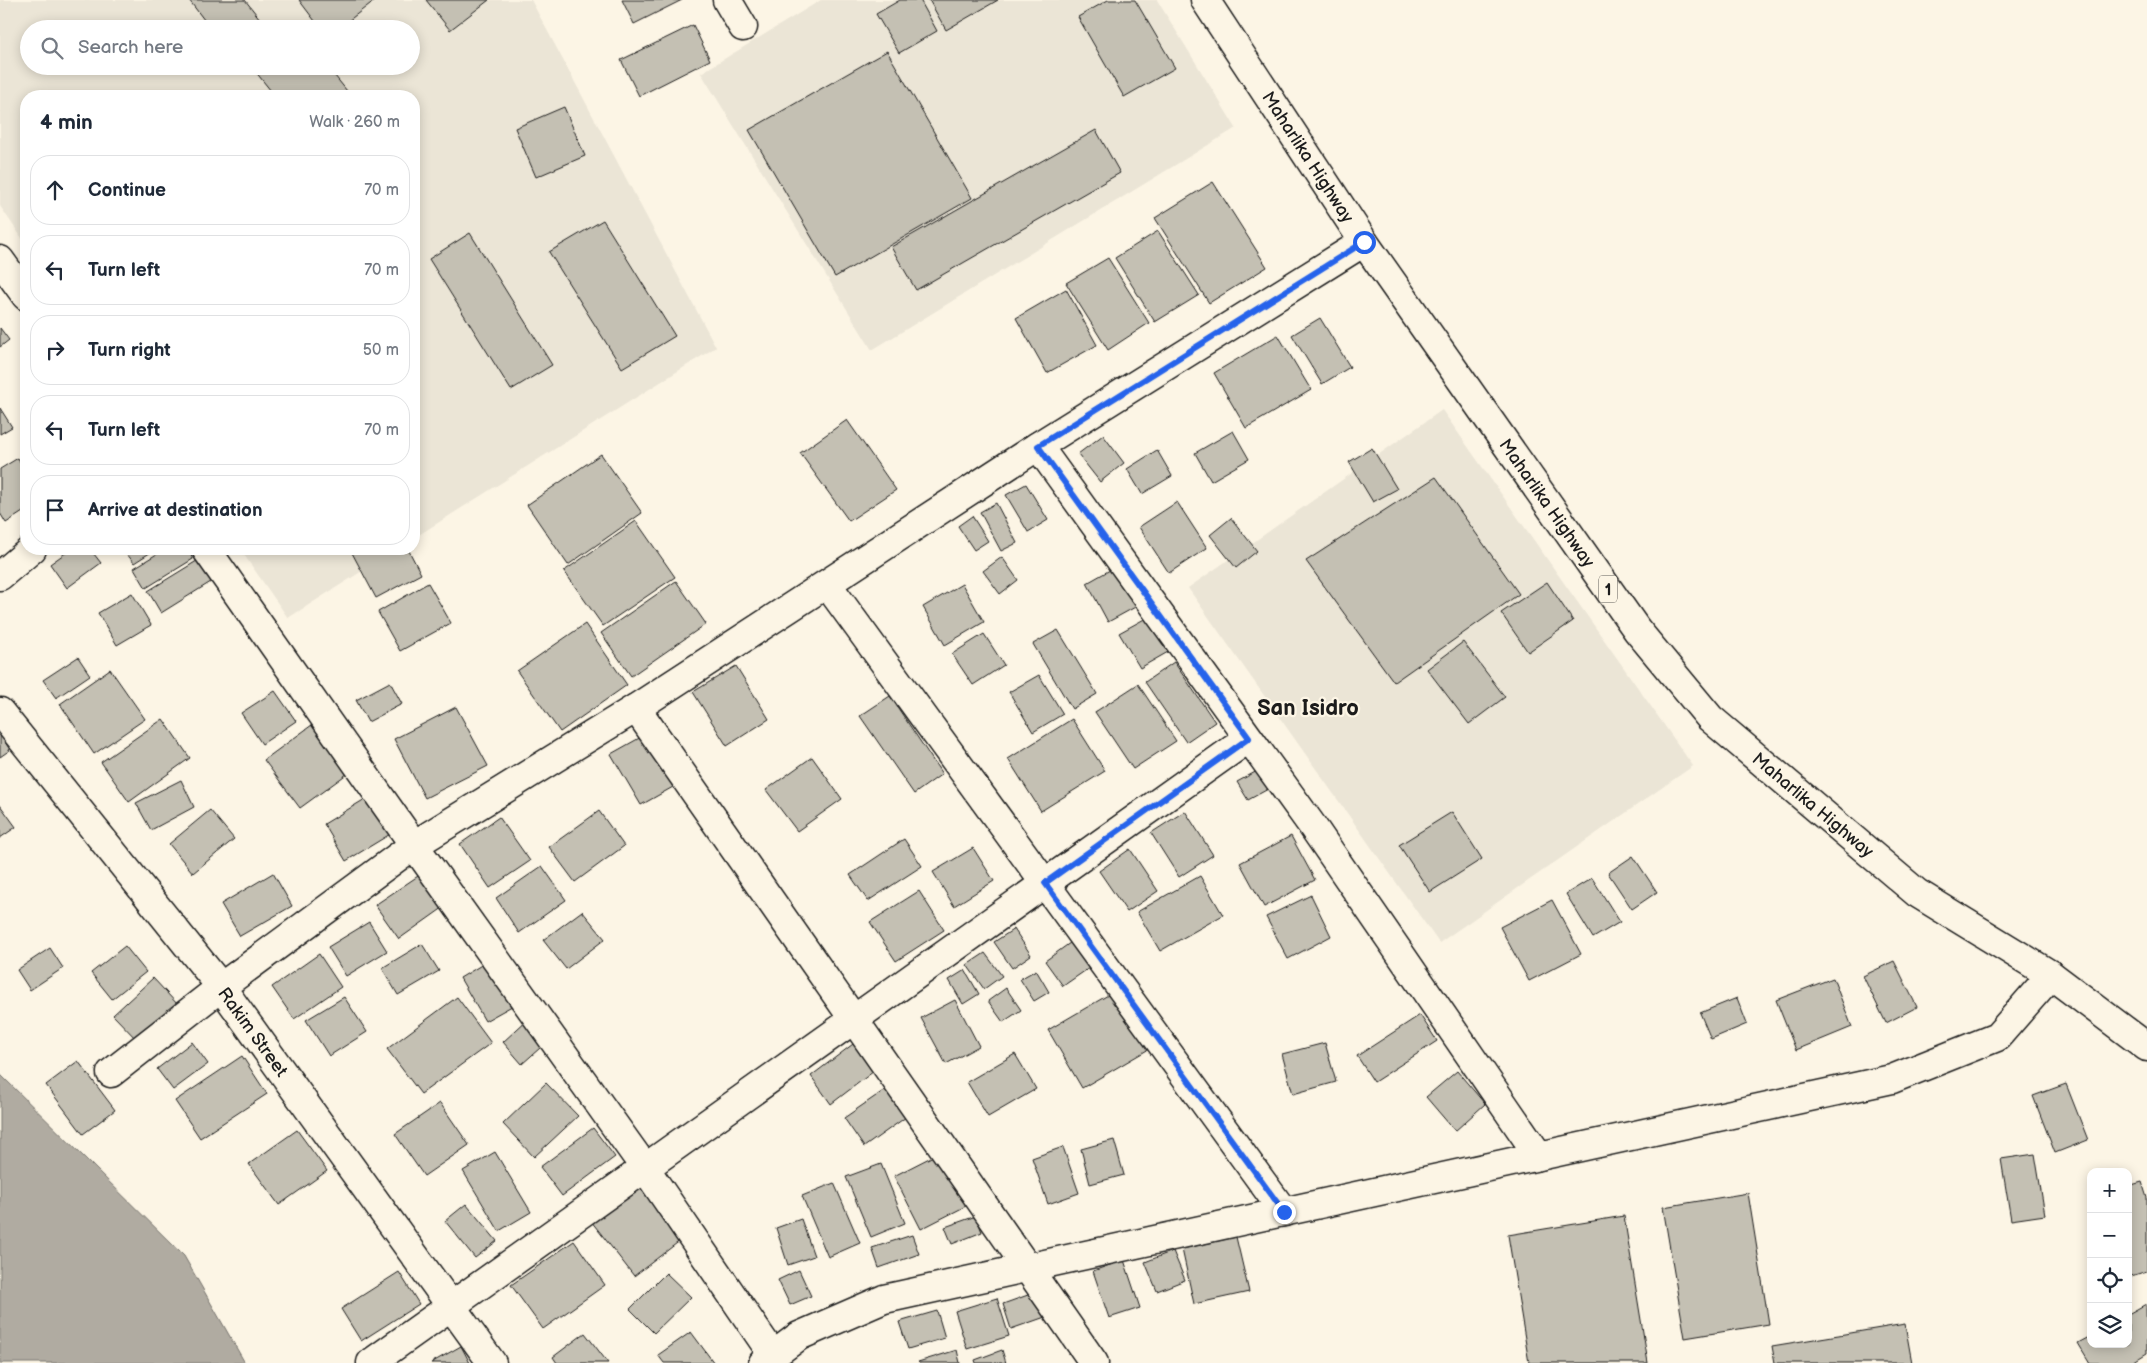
<!DOCTYPE html>
<html lang="en">
<head>
<meta charset="utf-8">
<style>
	body { margin:0; font-family:"Balsamiq Sans",sans-serif; background:#f6f6f7; color:#1f2937 }
	.controls { position:absolute; right:15px; bottom:15px; display:grid; overflow:hidden; border-radius:10px; box-shadow:0 2px 12px #0003 }
	.controls button { width:45px; height:45px; display:grid; place-items:center; padding:0; border:0; border-bottom:1px solid #e0e1e3; background:#fff; color:#1f2937; font:25px sans-serif }
	.stop { position:absolute; width:15px; height:15px; margin:-11px; border:4px solid #2563eb; border-radius:50%; background:#fff }
	.stop.end { background:#2563eb; border-color:#fff; box-shadow:0 1px 5px #0008 }
	.list { margin:0; padding:0; list-style:none }
	h2 { display:flex; justify-content:space-between; align-items:center; height:65px; margin:0; padding:0 20px; font-size:21px }
	h2 small { font-size:16px; font-weight:400; color:#747a83 }
	.list li { display:grid; grid-template-columns:32px 1fr auto; gap:15px; align-items:center; box-sizing:border-box; height:70px; margin:0 10px 10px; padding:0 10px; border:1px solid #e0e1e3; border-radius:20px }
	.list b { display:block; font-size:19px; white-space:nowrap }
	.list em { font-size:16px; font-style:normal; color:#747a83 }
	.icon { flex:none; width:28px; height:28px; fill:none; stroke:currentColor; stroke-width:2; stroke-linecap:round; stroke-linejoin:round }
	.map { position:relative; flex:none; width:2147px; height:1363px; overflow:hidden }
	.search { position:absolute; background:#fff; box-shadow:0 2px 12px #0003; left:20px; top:20px; width:400px; height:55px; display:flex; align-items:center; gap:12px; box-sizing:border-box; padding:0 18px; border-radius:28px; color:#747a83; font-size:19px }
	.panel { position:absolute; background:#fff; box-shadow:0 2px 12px #0003; left:20px; top:90px; width:400px; height:465px; border-radius:20px }
	.map>svg:first-child { display:block }
	.built { fill:#ebe5d6; fill-rule:evenodd }
	.water { fill:#b0aba1; stroke:#75726c }
	.building { fill:#c4c0b3; stroke:#1c1c1c }
	.lines { fill:none; stroke-linecap:round; stroke-linejoin:round }
	.minor-casing { stroke:#1c1c1c; stroke-width:31 }
	.tertiary-casing { stroke:#1c1c1c; stroke-width:31 }
	.trunk-casing { stroke:#1c1c1c; stroke-width:31 }
	.minor { stroke:#fcf5e5; stroke-width:28 }
	.tertiary { stroke:#fcf5e5; stroke-width:28 }
	.trunk { stroke:#fcf5e5; stroke-width:28 }
	.route { stroke:#2563eb; stroke-width:6 }
	.labels { text-anchor:middle; stroke-width:4.5; stroke-linejoin:round; paint-order:stroke }
	.shield { fill:#fcf5e5; stroke:#5f5d58; stroke-width:1 }
	.shield-label { font-size:16px; font-weight:bold; fill:#1c1c1c }
	.street-label { font-size:18px; fill:#1c1c1c; stroke:#fcf5e5 }
	.district-label { font-size:22px; font-weight:bold; fill:#1c1c1c; stroke:#fcf5e5 }
</style>
</head>
<body>
<div class="map">
<svg width="2147" height="1363" viewBox="0 0 2147 1363">
	<rect width="100%" height="100%" fill="#fcf5e5"/>
	<filter id="ink" filterUnits="userSpaceOnUse"><feTurbulence type="fractalNoise" baseFrequency=".02" numOctaves="2"/><feDisplacementMap in="SourceGraphic" scale="10" xChannelSelector="R" yChannelSelector="G"/><feConvolveMatrix kernelMatrix="1 2 1 2 8 2 1 2 1" color-interpolation-filters="sRGB"/></filter>
	<g filter="url(#ink)">
		<!-- built -->
		<path class="built" d="M0 0H531L716 347 414 538V96H26V244L0 206ZM29 29H411V66H29Z
			M821 0H1157L1236 128 872 350 701 73Z
			M1442 410 1693 766 1439 943 1188 588Z
			M240 549H397L288 618Z"/>
		<!-- water -->
		<path class="water" d="M0 1074 184 1256 245 1363H0Z"/>
		<!-- building -->
		<path class="building" d="M189 0H245L268 29H211Z
			M299 0H375L338 29H321Z
			M426 0H489L450 30Z
			M622 0H682L634 24Z
			M900 0H920L937 31 899 53 876 14Z
			M929 0H998L946 30Z
			M1108 0H1135L1175 68 1124 97 1078 17Z
			M292 22 297 29H283Z
			M693 25 710 60 639 96 621 60Z
			M887 51 972 198 835 277 749 130Z
			M251 66H327L351 96H275Z
			M564 107 585 156 536 177 515 128Z
			M1096 130 1120 173 916 290 891 247Z
			M1213 182 1267 267 1209 303 1155 218Z
			M414 202 420 214 414 217Z
			M603 220 675 336 622 368 549 252Z
			M1158 231 1199 295 1155 322 1115 258Z
			M470 233 552 365 511 390 429 259Z
			M1108 258 1149 323 1108 350 1066 283Z
			M1066 289 1097 345 1047 373 1016 318Z
			M1320 318 1350 367 1322 384 1292 335Z
			M0 328 9 340 0 347Z
			M1278 335 1311 390 1246 428 1214 373Z
			M0 408 12 427 0 434Z
			M847 420 896 490 849 521 800 453Z
			M1233 431 1249 459 1211 481 1195 453Z
			M1103 435 1124 463 1100 482 1078 454Z
			M1372 448 1397 489 1373 502 1349 462Z
			M1157 450 1172 476 1142 494 1127 469Z
			M601 454 642 513 568 565 527 505Z
			M18 458 26 472V510L6 523 0 513V469Z
			M1436 477 1519 594 1394 682 1306 561Z
			M1026 484 1048 520 1028 532 1006 495Z
			M1177 502 1207 548 1169 573 1139 527Z
			M996 503 1017 543 1001 551 980 512Z
			M972 516 988 541 974 550 958 526Z
			M1231 518 1257 551 1236 568 1210 535Z
			M636 521 675 577 603 626 564 571Z
			M71 549H90L101 563 67 588 50 564Z
			M123 549H156L134 563Z
			M165 549H187L193 559 146 588 134 568Z
			M350 549H408L421 574 376 598Z
			M1002 557 1018 580 1000 594 983 571Z
			M200 559 214 580 161 613 148 591Z
			M1117 566 1139 605 1108 622 1087 583Z
			M676 581 706 624 631 676 601 633Z
			M1547 582 1573 621 1528 652 1501 613Z
			M428 583 451 623 400 651 378 612Z
			M962 584 984 622 945 645 923 607Z
			M132 593 151 625 117 645 98 613Z
			M1148 617 1168 652 1140 668 1119 633Z
			M585 624 627 685 560 732 517 671Z
			M1058 630 1097 694 1072 709 1033 644Z
			M984 634 1004 665 973 685 952 654Z
			M1463 642 1505 697 1469 724 1427 669Z
			M78 657 90 675 56 698 43 680Z
			M1174 662 1215 722 1186 742 1145 682Z
			M736 666 769 719 727 746 693 692Z
			M110 669 145 719 94 754 60 704Z
			M1039 675 1063 714 1033 732 1009 692Z
			M390 682 402 704 368 722 356 700Z
			M1138 684 1176 741 1133 769 1095 712Z
			M275 691 296 721 262 744 241 713Z
			M890 696 942 774 914 794 860 716Z
			M456 707 488 766 425 798 394 739Z
			M163 719 190 758 129 802 101 762Z
			M1072 719 1105 771 1041 811 1008 759Z
			M316 722 351 771 300 808 264 760Z
			M0 734 10 750 0 757Z
			M643 736 673 787 641 805 611 754Z
			M812 757 842 799 797 831 766 790Z
			M1259 770 1270 788 1248 800 1237 782Z
			M181 780 194 807 151 830 136 803Z
			M370 796 392 833 346 861 324 824Z
			M0 805 16 827 0 838Z
			M210 810 234 839 193 873 169 844Z
			M599 811 624 846 575 882 549 847Z
			M1185 811 1213 855 1179 877 1151 833Z
			M1452 812 1482 859 1430 892 1399 845Z
			M499 817 530 861 490 888 460 844Z
			M1291 836 1315 880 1264 907 1240 863Z
			M904 839 922 866 868 901 850 875Z
			M973 848 994 881 954 906 933 872Z
			M1130 849 1158 891 1127 912 1099 871Z
			M1633 856 1657 892 1632 909 1608 873Z
			M542 866 566 900 519 933 496 898Z
			M424 872 447 905 399 939 375 905Z
			M273 873 292 906 240 936 221 904Z
			M1200 876 1223 915 1160 951 1137 912Z
			M1592 878 1620 922 1593 938 1566 894Z
			M919 891 944 930 896 961 870 922Z
			M1311 895 1331 936 1288 959 1266 917Z
			M1552 900 1581 954 1529 981 1500 927Z
			M582 911 605 939 566 969 543 940Z
			M369 922 387 951 346 976 328 947Z
			M1014 929 1031 955 1012 968 994 942Z
			M1074 940 1092 966 1063 986 1045 961Z
			M422 944 439 971 398 995 382 968Z
			M125 946 146 972 112 999 91 973Z
			M50 948 63 968 30 990 17 970Z
			M985 953 1002 976 984 989 967 965Z
			M319 954 341 987 294 1019 272 987Z
			M493 958 519 1002 485 1021 460 978Z
			M1894 961 1917 1007 1886 1023 1863 976Z
			M965 970 979 994 963 1004 949 980Z
			M1036 970 1049 992 1034 1001 1020 979Z
			M153 978 179 1006 139 1042 113 1015Z
			M1833 978 1852 1027 1796 1050 1776 1000Z
			M1006 988 1021 1010 1003 1022 988 1001Z
			M1115 991 1149 1049 1082 1088 1048 1030Z
			M344 997 367 1032 329 1056 306 1020Z
			M457 997 491 1043 421 1094 387 1049Z
			M1737 998 1747 1024 1711 1039 1700 1013Z
			M955 1000 979 1046 946 1064 921 1018Z
			M1420 1015 1437 1041 1374 1082 1357 1056Z
			M529 1018 549 1040 522 1064 503 1042Z
			M857 1041 878 1068 831 1104 811 1076Z
			M192 1042 208 1064 173 1090 157 1069Z
			M1325 1043 1336 1082 1293 1094 1282 1054Z
			M1015 1054 1036 1089 988 1117 967 1082Z
			M242 1056 267 1094 200 1138 175 1101Z
			M78 1061 115 1110 83 1134 46 1085Z
			M1457 1071 1485 1104 1455 1131 1426 1097Z
			M546 1083 578 1116 534 1157 503 1124Z
			M2066 1084 2088 1140 2055 1153 2033 1096Z
			M889 1087 909 1115 864 1147 844 1118Z
			M440 1103 469 1145 424 1176 395 1134Z
			M593 1128 615 1157 562 1196 540 1167Z
			M297 1130 327 1171 279 1205 249 1164Z
			M1114 1140 1124 1175 1090 1184 1081 1149Z
			M1063 1147 1079 1193 1048 1204 1032 1158Z
			M495 1152 531 1212 499 1231 463 1171Z
			M941 1152 968 1205 921 1229 894 1176Z
			M2035 1154 2045 1215 2011 1220 2001 1159Z
			M881 1164 905 1223 871 1237 846 1177Z
			M2142 1182 2147 1198V1271L2128 1277V1186Z
			M834 1183 860 1243 828 1257 802 1196Z
			M639 1185 681 1240 634 1276 591 1221Z
			M1748 1193 1769 1324 1685 1338 1663 1207Z
			M466 1204 497 1241 475 1258 445 1221Z
			M976 1216 982 1232 952 1244 945 1227Z
			M1624 1216 1648 1363H1529L1508 1235Z
			M801 1219 814 1256 788 1265 776 1228Z
			M912 1235 919 1254 879 1268 872 1248Z
			M1236 1237 1249 1292 1194 1304 1182 1249Z
			M574 1241 605 1285 543 1329 511 1285Z
			M1173 1251 1185 1280 1157 1291 1145 1262Z
			M1124 1260 1140 1308 1109 1318 1093 1271Z
			M799 1270 811 1296 790 1305 778 1280Z
			M399 1272 419 1304 361 1341 341 1309Z
			M666 1273 691 1297 654 1333 630 1309Z
			M1039 1291 1048 1316 1011 1329 1003 1304Z
			M997 1298 1009 1336 967 1349 955 1311Z
			M2146 1304 2147 1353 2131 1363H2090L2078 1343 2091 1336V1344H2128V1314Z
			M937 1311 945 1338 908 1349 899 1322Z
			M1905 1324 1912 1363H1775L1772 1346Z
			M691 1332 714 1363H664L658 1355Z
			M585 1333 608 1363H557L553 1357Z
			M461 1346 470 1363H431Z
			M957 1350 960 1363H919L918 1362Z
			M1002 1350 1006 1363H976L975 1360Z"/>
		<g class="lines">
			<defs>
				<path id="minor" d="M727 0 743 27
					M0 260 26 296
					M1038 446 1311 824 1539 1156
					M206 549 414 845 645 1168 773 1355
					M0 576 32 549
					M827 584 1284 1212
					M636 708 1094 1363
					M111 1073 221 987
					M371 1363 1249 738"/>
				<path id="tertiary" d="M0 712 221 987 492 1363
					M221 987 414 845 636 708 1038 446 1364 242
					M763 1363 799 1336 884 1299 1892 1079 1997 1037 2051 975"/>
				<path id="trunk" d="M1205 0 1364 242 1637 630 1710 718 1917 893 2051 975 2147 1047"/>
			</defs>
			<!-- minor casing -->
			<use href="#minor" class="minor-casing"/>
			<!-- tertiary casing -->
			<use href="#tertiary" class="tertiary-casing"/>
			<!-- trunk casing -->
			<use href="#trunk" class="trunk-casing"/>
			<!-- minor -->
			<use href="#minor" class="minor"/>
			<!-- tertiary -->
			<use href="#tertiary" class="tertiary"/>
			<!-- trunk -->
			<use href="#trunk" class="trunk"/>
		</g>
	</g>
	<g class="lines" filter="url(#ink)">
		<!-- route -->
		<path class="route" d="M1284 1212 1045 883 1249 738 1038 446 1364 242"/>
	</g>
	<g class="labels">
		<!-- shield labels -->
		<rect class="shield" x="1599" y="575.5" width="18" height="27" rx="4"/>
		<g class="shield-label">
			<text x="1608" y="595">1</text>
		</g>
		<!-- street labels -->
		<g class="street-label">
			<text transform="translate(1308 157) rotate(57)" y="6">Maharlika Highway</text>
			<text transform="translate(1547 503) rotate(55)" y="6">Maharlika Highway</text>
			<text transform="translate(1813 805) rotate(40)" y="6">Maharlika Highway</text>
			<text transform="translate(253 1032) rotate(54)" y="6">Rakim Street</text>
		</g>
		<!-- district labels -->
		<g class="district-label">
			<text x="1308" y="715">San Isidro</text>
		</g>
	</g>
</svg>
<div class="controls">
<button>+</button>
<button>−</button>
<button><svg class="icon" aria-label="locate" viewBox="0 0 24 24"><circle cx="12" cy="12" r="6"/><path d="M12 2v4M12 18v4M2 12h4M18 12h4"/></svg></button>
<button><svg class="icon" aria-label="layers" viewBox="0 0 24 24"><path d="M12 4l9 5-9 5-9-5zM3 14l9 5 9-5"/></svg></button>
</div>
<div class="stop" style="left:1364px;top:242px"></div>
<div class="stop end" style="left:1284px;top:1212px"></div>
<div class="search"><svg class="icon" aria-label="search" viewBox="0 0 24 24"><circle cx="10" cy="10" r="6"/><path d="M15 15l6 6"/></svg>Search here</div>
<section class="panel">
<h2>4 min<small>Walk · 260 m</small></h2>
<ul class="list">
<li><svg class="icon" aria-label="ahead" viewBox="0 0 24 24"><path d="M12 20V5M6 11l6-6 6 6"/></svg><div><b>Continue</b></div><em>70 m</em></li>
<li><svg class="icon" aria-label="left" viewBox="0 0 24 24"><path d="M17 20v-9H6M10 6l-5 5 5 5"/></svg><div><b>Turn left</b></div><em>70 m</em></li>
<li><svg class="icon" aria-label="right" viewBox="0 0 24 24"><path d="M7 20v-9h11M14 6l5 5-5 5"/></svg><div><b>Turn right</b></div><em>50 m</em></li>
<li><svg class="icon" aria-label="left" viewBox="0 0 24 24"><path d="M17 20v-9H6M10 6l-5 5 5 5"/></svg><div><b>Turn left</b></div><em>70 m</em></li>
<li><svg class="icon" aria-label="arrive" viewBox="0 0 24 24"><path d="M6 21V4h12l-3 4 3 4H6"/></svg><div><b>Arrive at destination</b></div></li>
</ul>
</section>
</div>
</body>
</html>
